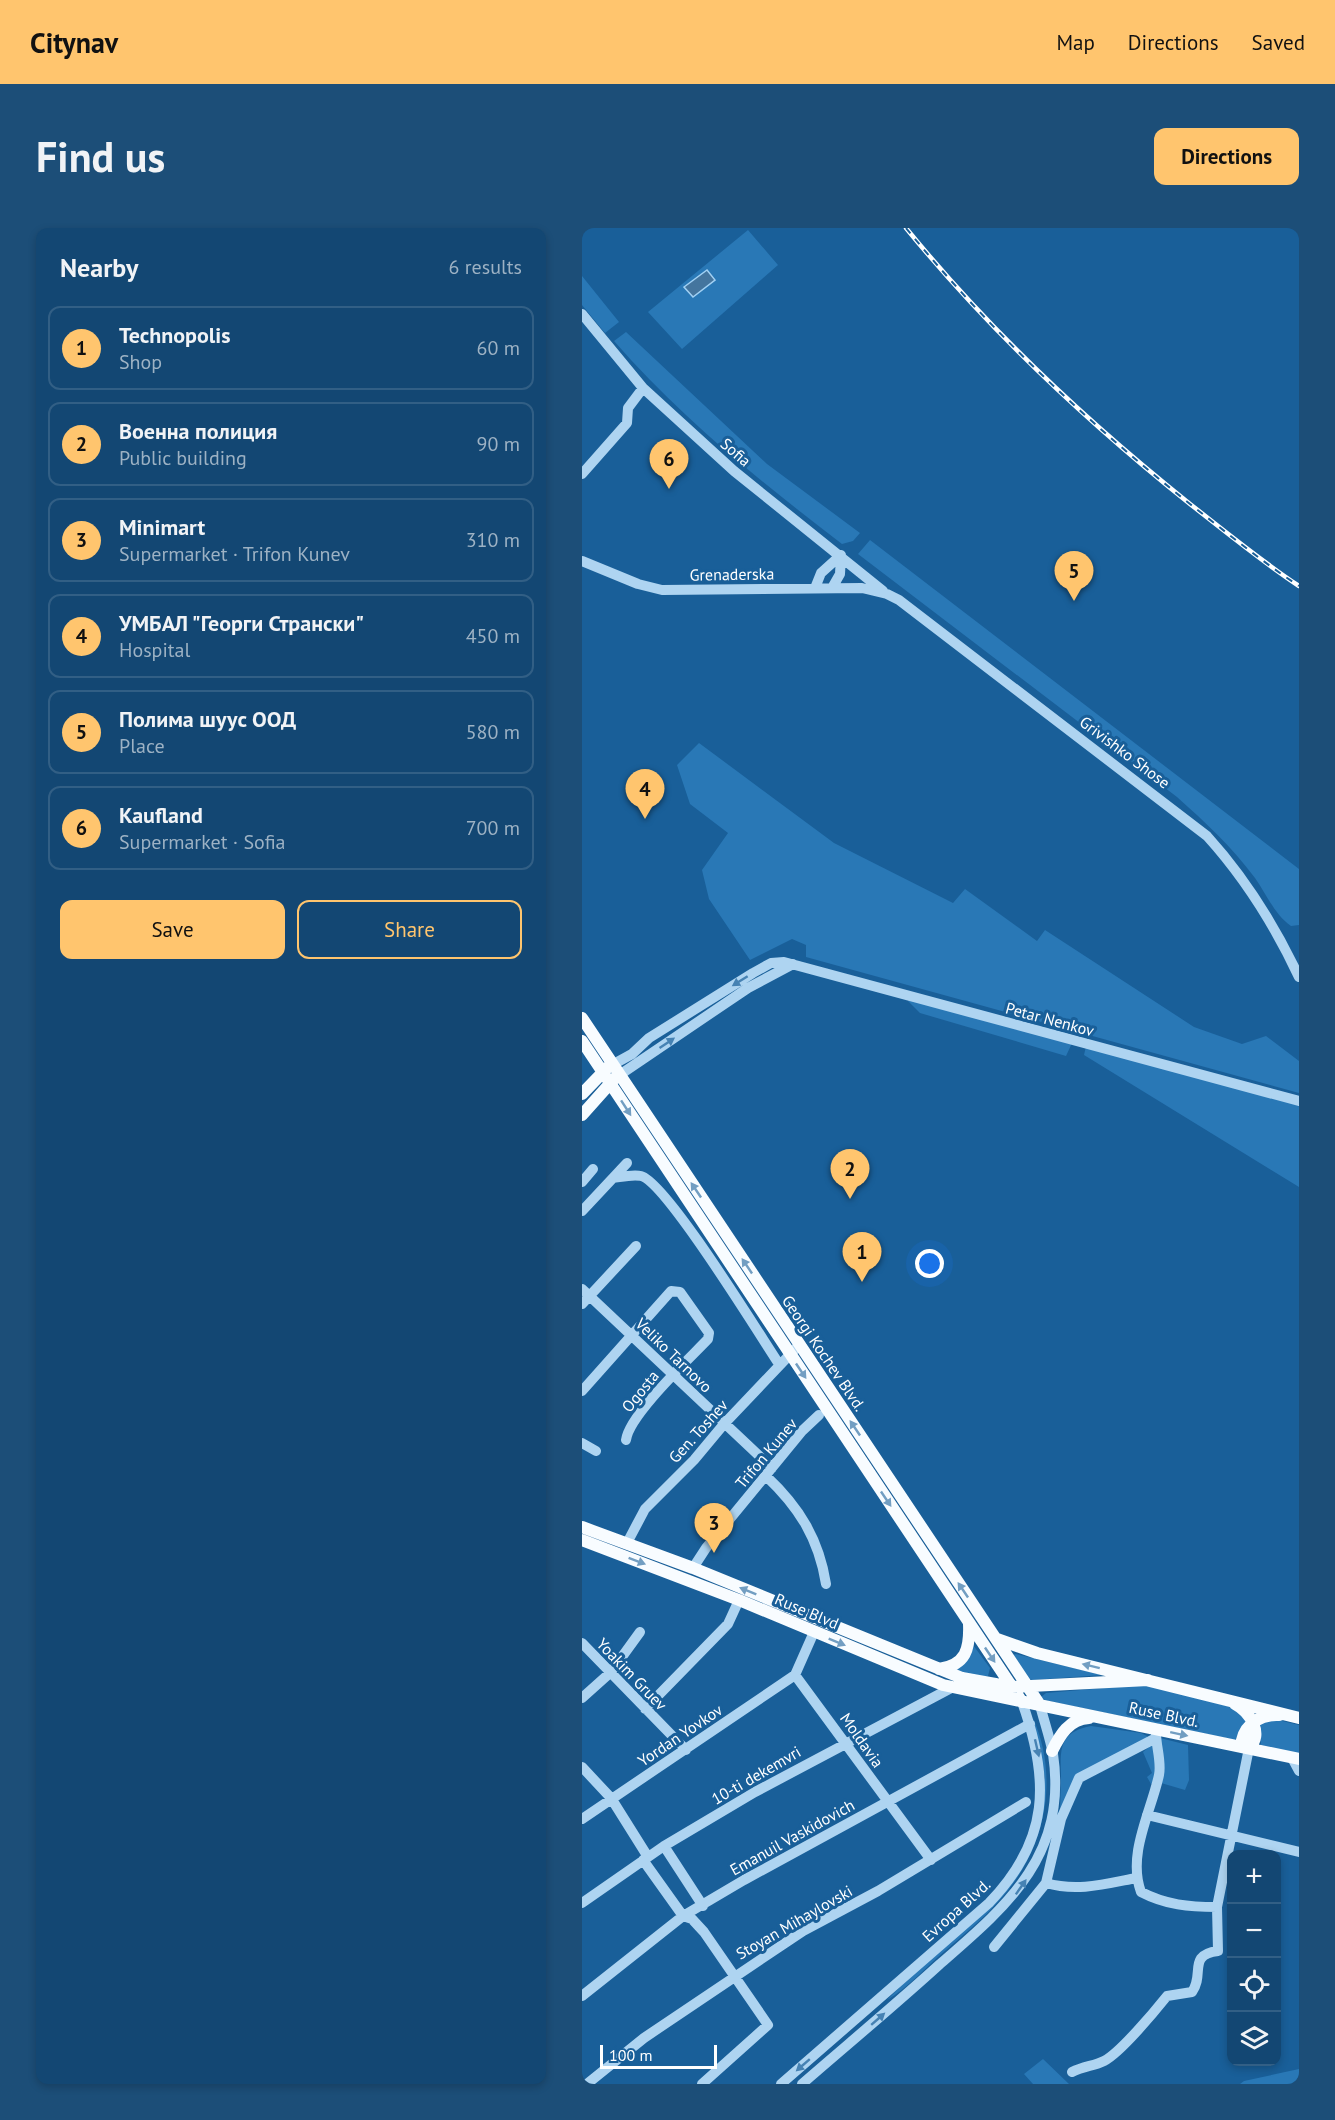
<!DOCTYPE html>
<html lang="en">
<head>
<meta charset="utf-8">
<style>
	body { margin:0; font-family:"PT Sans",sans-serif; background:#1c4e78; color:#f1f3f6 }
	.controls { position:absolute; right:18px; bottom:18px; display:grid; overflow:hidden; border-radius:12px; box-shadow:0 3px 9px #0003 }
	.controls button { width:54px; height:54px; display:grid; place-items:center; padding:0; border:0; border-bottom:2px solid #325f85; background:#134773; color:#f1f3f6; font:30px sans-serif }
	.scale { position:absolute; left:18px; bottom:15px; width:117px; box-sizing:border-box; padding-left:6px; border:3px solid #fff; border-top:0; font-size:16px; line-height:21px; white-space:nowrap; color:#fff; -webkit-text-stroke:4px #195f99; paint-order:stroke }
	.you { position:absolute; left:348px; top:1036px; width:21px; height:21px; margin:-15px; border:4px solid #fff; border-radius:50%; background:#1a73e8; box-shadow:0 0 0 9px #1a73e833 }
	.badge { display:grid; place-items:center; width:39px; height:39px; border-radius:50%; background:#ffc56e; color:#111; font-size:20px; font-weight:700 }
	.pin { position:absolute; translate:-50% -50px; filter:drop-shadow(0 2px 3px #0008) }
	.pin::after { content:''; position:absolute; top:32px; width:21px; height:18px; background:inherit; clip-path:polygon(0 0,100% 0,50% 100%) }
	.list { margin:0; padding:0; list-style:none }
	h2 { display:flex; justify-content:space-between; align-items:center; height:78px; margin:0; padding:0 24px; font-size:26px }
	h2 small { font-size:20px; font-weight:400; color:#9db2c4 }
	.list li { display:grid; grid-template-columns:39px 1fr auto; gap:18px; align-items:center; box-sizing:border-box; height:84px; margin:0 12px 12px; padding:0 12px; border:2px solid #325f85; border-radius:12px }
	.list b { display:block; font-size:22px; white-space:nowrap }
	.list p { margin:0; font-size:20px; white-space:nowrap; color:#9db2c4 }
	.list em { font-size:20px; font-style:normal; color:#9db2c4 }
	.actions { display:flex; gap:12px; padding:18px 24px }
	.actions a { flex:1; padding:14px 0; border:2px solid #ffc56e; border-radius:12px; text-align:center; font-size:21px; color:#ffc56e }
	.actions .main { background:#ffc56e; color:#111 }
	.icon { flex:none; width:33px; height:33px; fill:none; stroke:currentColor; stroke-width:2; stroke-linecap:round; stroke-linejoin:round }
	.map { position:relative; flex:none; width:717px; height:1856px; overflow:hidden; border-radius:12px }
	header { display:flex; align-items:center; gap:36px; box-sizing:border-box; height:84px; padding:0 30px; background:#ffc56e; color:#111 }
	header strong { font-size:28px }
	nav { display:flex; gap:33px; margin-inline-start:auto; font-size:21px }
	.intro { display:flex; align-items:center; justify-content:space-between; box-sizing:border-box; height:144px; padding:0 36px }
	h1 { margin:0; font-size:42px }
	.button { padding:15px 27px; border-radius:12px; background:#ffc56e; color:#111; font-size:21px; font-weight:700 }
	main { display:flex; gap:36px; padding:0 36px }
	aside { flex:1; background:#134773; border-radius:12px; box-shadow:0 3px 9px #0003 }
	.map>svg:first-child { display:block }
	.green { fill:#2978b6 }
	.water { fill:#44759e; stroke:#a1d0f3; stroke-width:1.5 }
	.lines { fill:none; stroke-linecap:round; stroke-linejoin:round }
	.minor { stroke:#aed4f1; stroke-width:10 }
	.major { stroke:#f8fcff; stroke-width:12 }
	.rail-casing { stroke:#fff; stroke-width:4.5 }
	.rail { stroke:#195f99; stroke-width:2; stroke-dasharray:7; stroke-linecap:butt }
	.oneway { fill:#4682b3 }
	.oneway2 { fill:#729ec2 }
	.labels { text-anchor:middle; stroke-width:6; stroke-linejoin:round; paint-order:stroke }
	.street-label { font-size:16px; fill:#fff; stroke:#195f99 }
</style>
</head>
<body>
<header>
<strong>Citynav</strong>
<nav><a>Map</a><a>Directions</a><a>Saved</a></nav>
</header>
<div class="intro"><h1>Find us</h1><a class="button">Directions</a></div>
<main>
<aside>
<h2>Nearby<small>6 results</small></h2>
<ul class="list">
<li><span class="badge">1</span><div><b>Technopolis</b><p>Shop</p></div><em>60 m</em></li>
<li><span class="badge">2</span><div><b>Военна полиция</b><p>Public building</p></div><em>90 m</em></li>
<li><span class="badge">3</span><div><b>Minimart</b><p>Supermarket · Trifon Kunev</p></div><em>310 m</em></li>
<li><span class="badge">4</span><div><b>УМБАЛ &quot;Георги Странски&quot;</b><p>Hospital</p></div><em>450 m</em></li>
<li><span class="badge">5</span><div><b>Полима шуус ООД</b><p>Place</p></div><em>580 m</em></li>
<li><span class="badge">6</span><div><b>Kaufland</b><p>Supermarket · Sofia</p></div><em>700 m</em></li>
</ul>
<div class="actions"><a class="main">Save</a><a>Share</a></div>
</aside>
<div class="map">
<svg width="717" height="1856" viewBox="0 0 717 1856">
	<rect width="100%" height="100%" fill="#195f99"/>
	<!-- green -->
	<path class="green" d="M166 2 196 37 100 121 66 84Z
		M0 48 37 94 23 105 0 77Z
		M44 104 185 236 278 305 271 313 260 316C178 253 100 191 32 113Z
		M288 312 717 641V697L709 698C692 686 685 667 673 650 650 619 623 594 595 569L276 326Z
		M117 515 252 615 371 675 383 661 455 713 463 702 612 799 660 816 684 808 717 833V865L224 729V717L210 711 168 732 127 671 120 642 146 605 108 576 95 537Z
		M328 768 490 815 484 828 338 785 326 773Z
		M505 814 717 872V959L502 827Z
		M391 1417 408 1440 406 1448 401 1449 376 1444 374 1439Z
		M434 1426 520 1447 451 1452 447 1451 431 1427Z
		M568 1456 652 1480 665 1491 653 1512 462 1472 459 1469 464 1465Z
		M451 1490C479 1553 462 1627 414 1676 399 1693 381 1707 364 1722 345 1738 325 1761 305 1772L439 1636 463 1550Z
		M696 1492 717 1497V1526L679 1517 677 1497 681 1494Z
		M509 1498 559 1505 565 1508V1511L497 1546 478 1589C478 1575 479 1560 479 1546 478 1520 478 1504 509 1498Z
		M578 1510 606 1517 607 1552 603 1562 579 1555 569 1556 565 1549 570 1545 561 1524Z
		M461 1831 487 1856H451L442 1846Z
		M717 1841V1856H658L662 1853Z"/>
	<!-- water -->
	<path class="water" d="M125 42 133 52 111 69 102 59Z"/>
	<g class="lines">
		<!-- minor -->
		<path class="minor" d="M0 86 61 160 152 243 301 363
			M0 246 45 195 46 180 61 160
			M0 333 56 356 80 362 280 360 305 366 317 372 625 608C664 651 692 696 717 749
			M233 360 239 345 259 327
			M250 360 258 346 259 327
			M30 837 50 826 67 810 171 745 189 735 202 734 717 873
			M36 848 166 760 211 736
			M31 950C39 949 51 946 59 948 84 954 177 1106 197 1136
			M0 954 11 941
			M0 983 45 935
			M0 1061 190 1240
			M0 1076 54 1018
			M0 1163 89 1063 98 1064 127 1105 126 1111C107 1131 47 1187 44 1212
			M0 1215 14 1223
			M184 1248C217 1279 237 1311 244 1356
			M45 1315 63 1281 112 1232 142 1196 217 1117
			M111 1340 124 1320 220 1203 237 1187
			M232 1404 213 1447 349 1632
			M0 1415 104 1522
			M0 1470 29 1444 58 1404
			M63 1481 146 1396 157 1372
			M574 1501C573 1516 580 1533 577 1547 569 1584 545 1626 559 1664 584 1677 607 1679 635 1679
			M710 1530 717 1543
			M0 1539 29 1570 66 1629
			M565 1587 717 1624
			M0 1591 213 1447
			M82 1618 121 1678
			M61 1632 101 1688 110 1691 122 1704 186 1797 120 1856
			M464 1655 479 1591 497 1550 574 1510
			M0 1675 82 1618 173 1564 371 1459
			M412 1719 464 1655C495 1664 523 1656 554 1650
			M0 1768 101 1688 162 1652 448 1496
			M490 1844C502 1838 512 1838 522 1833 538 1825 573 1783 585 1768L610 1764C623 1746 605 1727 636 1723L635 1679 667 1520
			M5 1856 62 1810 221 1703 296 1663 444 1574
			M199 1856 407 1675C468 1612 468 1552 440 1474
			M220 1856C266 1816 313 1777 358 1736 426 1677 486 1627 471 1526 468 1510 462 1493 458 1477"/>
		<!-- major -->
		<path class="major" d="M0 790 458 1477
			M0 813 440 1474
			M0 866 26 839
			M0 887 33 850
			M0 1299 111 1340 380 1450 430 1459 566 1452
			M0 1312 157 1372 361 1457 717 1531
			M415 1411 455 1425 717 1490
			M357 1441C384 1437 388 1421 387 1396
			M653 1476C668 1484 682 1506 667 1520L660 1512C664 1495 680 1486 697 1487
			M470 1523C478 1507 487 1491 507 1490"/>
		<defs>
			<path id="rail" d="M324 0C408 103 504 193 608 276 644 304 679 333 717 358"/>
		</defs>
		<!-- rail casing -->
		<use href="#rail" class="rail-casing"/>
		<!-- rail -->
		<use href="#rail" class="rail"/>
	</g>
	<!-- one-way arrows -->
	<defs><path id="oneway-solid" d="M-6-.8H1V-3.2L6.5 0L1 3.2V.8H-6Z" transform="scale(1.5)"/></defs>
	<g class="oneway">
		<use href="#oneway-solid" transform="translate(158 753) rotate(148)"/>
		<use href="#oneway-solid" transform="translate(85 815) rotate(-34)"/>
		<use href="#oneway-solid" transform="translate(455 1520) rotate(77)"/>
		<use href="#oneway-solid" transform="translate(439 1659) rotate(-55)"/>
		<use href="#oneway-solid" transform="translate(296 1791) rotate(-41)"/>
		<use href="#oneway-solid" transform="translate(221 1837) rotate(139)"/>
	</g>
	<g class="oneway2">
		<use href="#oneway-solid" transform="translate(44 880) rotate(57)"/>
		<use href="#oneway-solid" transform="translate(114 962) rotate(-124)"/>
		<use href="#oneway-solid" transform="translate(165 1038) rotate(-124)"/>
		<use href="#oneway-solid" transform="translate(219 1143) rotate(56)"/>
		<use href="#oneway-solid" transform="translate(273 1200) rotate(-124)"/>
		<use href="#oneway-solid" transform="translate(304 1271) rotate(56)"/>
		<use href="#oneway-solid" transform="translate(55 1333) rotate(21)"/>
		<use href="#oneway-solid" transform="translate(381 1362) rotate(-124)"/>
		<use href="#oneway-solid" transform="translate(166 1363) rotate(-158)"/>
		<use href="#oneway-solid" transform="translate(255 1414) rotate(22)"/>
		<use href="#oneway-solid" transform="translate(408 1427) rotate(56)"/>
		<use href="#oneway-solid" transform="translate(509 1438) rotate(-166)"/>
		<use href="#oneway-solid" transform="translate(597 1506) rotate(12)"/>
	</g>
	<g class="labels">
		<!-- street labels -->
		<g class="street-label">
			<text transform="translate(154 224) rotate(41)" y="6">Sofia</text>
			<text transform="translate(150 346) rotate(-1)" y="6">Grenaderska</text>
			<text transform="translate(543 524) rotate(37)" y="6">Grivishko Shose</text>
			<text transform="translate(468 791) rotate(15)" y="6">Petar Nenkov</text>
			<text transform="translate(242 1125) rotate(56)" y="6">Georgi Kochev Blvd.</text>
			<text transform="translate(92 1127) rotate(44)" y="6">Veliko Tarnovo</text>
			<text transform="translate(58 1163) rotate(-51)" y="6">Ogosta</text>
			<text transform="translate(116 1203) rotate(-48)" y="6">Gen. Toshev</text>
			<text transform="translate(184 1225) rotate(-50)" y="6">Trifon Kunev</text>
			<text transform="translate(225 1383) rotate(23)" y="6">Ruse Blvd</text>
			<text transform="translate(50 1446) rotate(46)" y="6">Yoakim Gruev</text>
			<text transform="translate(582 1486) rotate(12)" y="6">Ruse Blvd.</text>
			<text transform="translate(98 1507) rotate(-34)" y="6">Yordan Yovkov</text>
			<text transform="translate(280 1512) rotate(55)" y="6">Moldavia</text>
			<text transform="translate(174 1547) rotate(-30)" y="6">10-ti dekemvri</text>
			<text transform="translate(210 1609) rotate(-29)" y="6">Emanuil Vaskidovich</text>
			<text transform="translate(374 1682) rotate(-42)" y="6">Evropa Blvd.</text>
			<text transform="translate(212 1694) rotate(-30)" y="6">Stoyan Mihaylovski</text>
		</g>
	</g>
</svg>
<div class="controls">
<button>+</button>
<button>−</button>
<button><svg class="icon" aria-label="locate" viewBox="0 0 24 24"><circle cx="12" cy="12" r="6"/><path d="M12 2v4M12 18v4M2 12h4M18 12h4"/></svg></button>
<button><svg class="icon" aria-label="layers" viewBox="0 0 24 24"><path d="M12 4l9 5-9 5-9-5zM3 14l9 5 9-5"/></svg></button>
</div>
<div class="scale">100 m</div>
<div class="you"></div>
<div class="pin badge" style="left:280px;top:1054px">1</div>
<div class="pin badge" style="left:268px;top:971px">2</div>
<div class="pin badge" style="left:132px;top:1325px">3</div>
<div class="pin badge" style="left:63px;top:591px">4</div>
<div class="pin badge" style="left:492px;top:373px">5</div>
<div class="pin badge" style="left:87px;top:261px">6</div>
</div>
</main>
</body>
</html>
